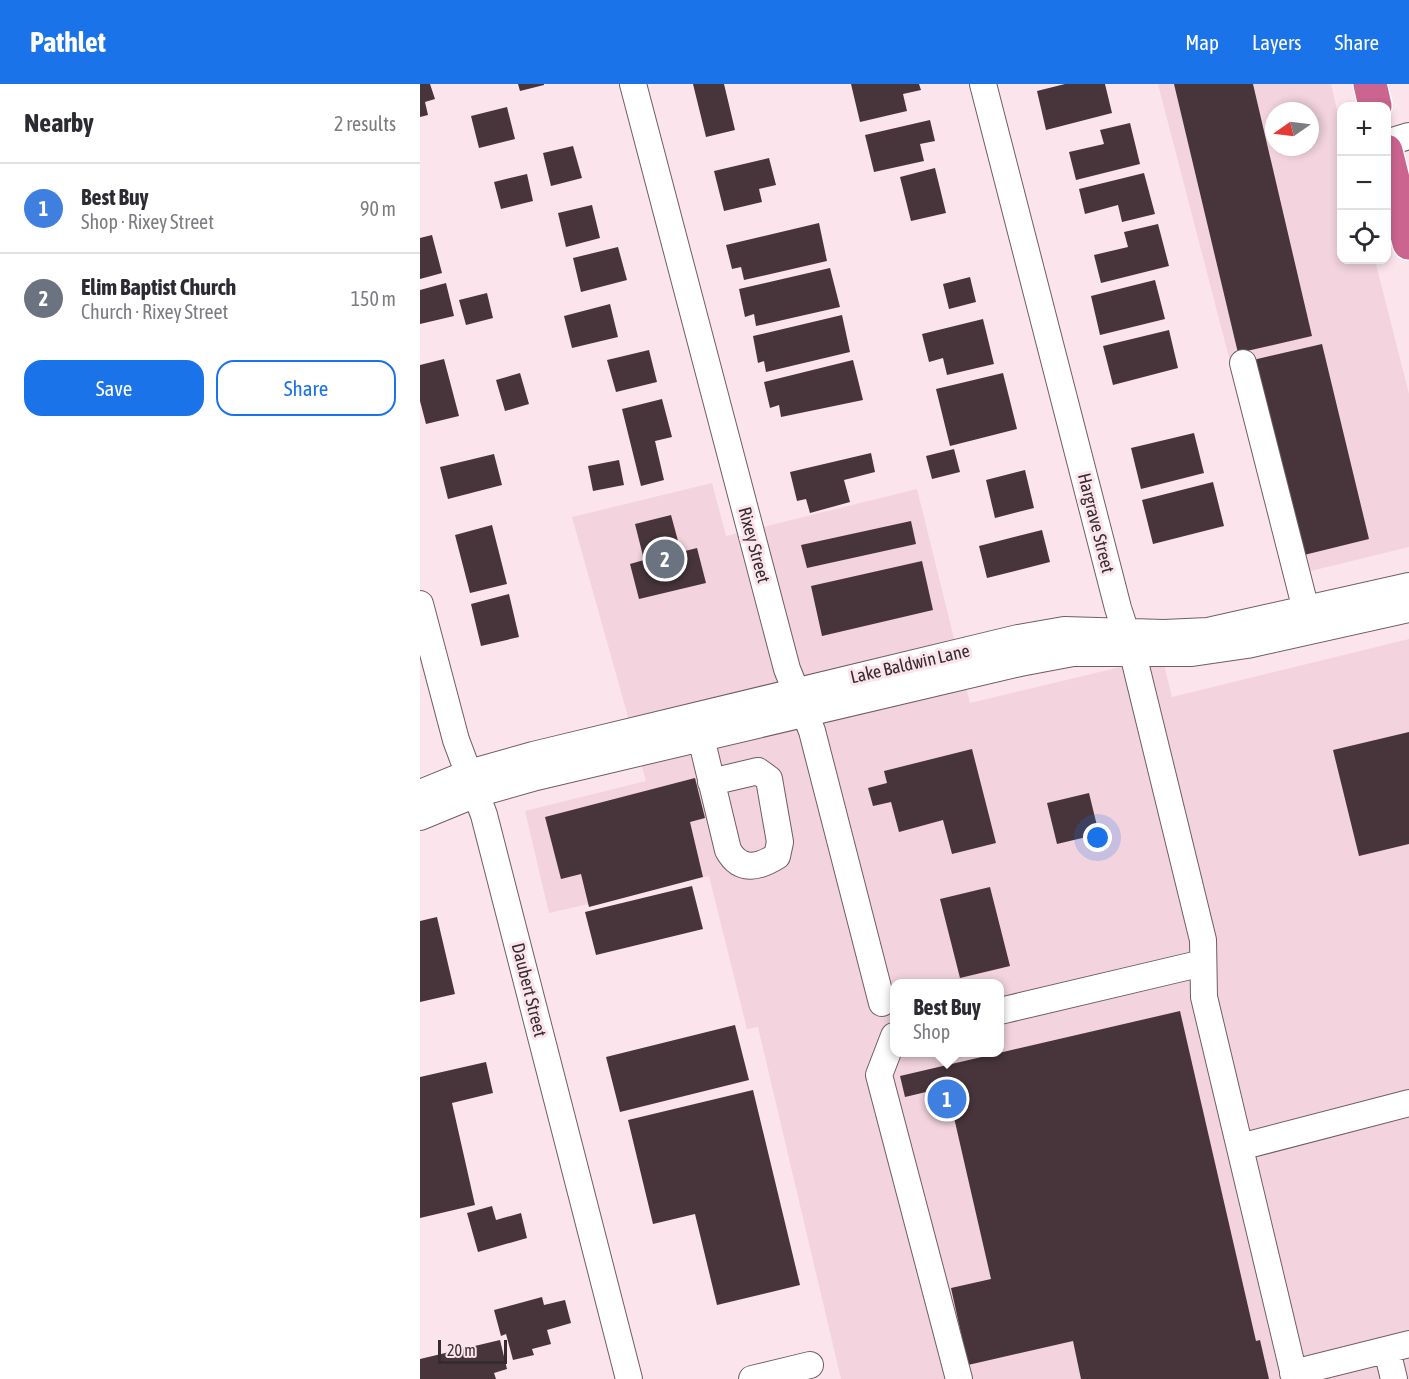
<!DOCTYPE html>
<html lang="en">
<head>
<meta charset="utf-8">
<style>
	body { margin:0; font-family:"Asap Condensed",sans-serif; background:#f2f2f3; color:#2b2b33 }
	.controls { position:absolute; right:18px; top:18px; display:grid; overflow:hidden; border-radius:12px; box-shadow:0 3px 9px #0003 }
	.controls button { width:54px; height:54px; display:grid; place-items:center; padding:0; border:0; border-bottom:2px solid #e1e1e2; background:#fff; color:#2b2b33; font:30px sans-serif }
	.compass { position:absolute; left:845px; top:18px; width:54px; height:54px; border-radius:50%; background:#fff; box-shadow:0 3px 9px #0003; rotate:256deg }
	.scale { position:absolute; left:18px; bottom:15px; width:69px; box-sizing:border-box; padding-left:6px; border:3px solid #352c2f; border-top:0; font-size:16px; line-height:21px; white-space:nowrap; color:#352c2f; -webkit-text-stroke:4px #fce4ec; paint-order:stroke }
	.you { position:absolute; left:678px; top:754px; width:21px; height:21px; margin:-15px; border:4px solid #fff; border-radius:50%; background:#1a73e8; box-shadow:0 0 0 9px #1a73e833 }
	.badge { display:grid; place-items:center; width:39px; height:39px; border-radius:50%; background:#1a73e8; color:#fff; font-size:20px; font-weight:700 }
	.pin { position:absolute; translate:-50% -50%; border:3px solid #fff; box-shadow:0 2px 6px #0006 }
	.popup { position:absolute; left:470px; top:895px; width:114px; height:78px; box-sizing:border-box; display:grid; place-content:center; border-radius:12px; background:#fff; filter:drop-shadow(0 2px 4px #0005); font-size:20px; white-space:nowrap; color:#7c7c81 }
	.popup b { font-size:22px; color:#2b2b33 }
	.popup::after { content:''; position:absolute; left:50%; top:100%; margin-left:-12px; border:12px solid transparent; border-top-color:#fff }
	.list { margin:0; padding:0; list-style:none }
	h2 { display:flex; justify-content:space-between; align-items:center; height:78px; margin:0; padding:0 24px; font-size:26px }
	h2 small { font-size:20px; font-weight:400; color:#7c7c81 }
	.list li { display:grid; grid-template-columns:39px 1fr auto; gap:18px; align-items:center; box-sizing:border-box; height:90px; padding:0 24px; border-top:2px solid #e1e1e2 }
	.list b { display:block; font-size:22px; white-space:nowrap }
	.list p { margin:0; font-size:20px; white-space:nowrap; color:#7c7c81 }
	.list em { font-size:20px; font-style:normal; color:#7c7c81 }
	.actions { display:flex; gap:12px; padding:18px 24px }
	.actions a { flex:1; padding:14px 0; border:2px solid #1a73e8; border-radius:18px; text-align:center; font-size:21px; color:#1a73e8 }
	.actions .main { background:#1a73e8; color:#fff }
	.icon { flex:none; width:33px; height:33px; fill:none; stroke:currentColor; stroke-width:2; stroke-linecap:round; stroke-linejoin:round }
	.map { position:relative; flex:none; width:989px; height:1295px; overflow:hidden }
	header { display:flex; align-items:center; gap:36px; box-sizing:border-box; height:84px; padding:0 30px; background:#1a73e8; color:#fff }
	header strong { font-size:28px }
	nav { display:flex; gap:33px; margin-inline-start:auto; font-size:21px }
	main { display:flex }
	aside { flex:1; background:#fff }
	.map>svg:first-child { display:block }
	.built { fill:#f2d3de; fill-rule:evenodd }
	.building { fill:#47353b }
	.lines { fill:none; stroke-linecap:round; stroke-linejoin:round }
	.minor-casing { stroke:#715d64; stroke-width:28 }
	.highway-casing { stroke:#fff; stroke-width:36 }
	.minor { stroke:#fff; stroke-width:26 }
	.highway { stroke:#cb648f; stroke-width:33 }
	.labels { text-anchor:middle; stroke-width:6; stroke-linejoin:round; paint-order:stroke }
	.street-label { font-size:18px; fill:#352c2f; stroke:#fce4ec }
</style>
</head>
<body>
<header>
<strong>Pathlet</strong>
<nav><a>Map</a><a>Layers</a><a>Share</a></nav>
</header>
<main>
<aside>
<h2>Nearby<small>2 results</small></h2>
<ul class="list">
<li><span class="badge" style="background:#3f7fe0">1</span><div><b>Best Buy</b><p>Shop · Rixey Street</p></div><em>90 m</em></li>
<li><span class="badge" style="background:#6b7280">2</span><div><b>Elim Baptist Church</b><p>Church · Rixey Street</p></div><em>150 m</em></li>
</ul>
<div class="actions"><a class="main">Save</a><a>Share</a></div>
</aside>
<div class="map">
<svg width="989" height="1295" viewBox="0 0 989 1295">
	<rect width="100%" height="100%" fill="#fce4ec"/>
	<!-- built -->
	<path class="built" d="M738 0H911L921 43 922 176H955L989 310V463L866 493ZM854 27H890V63H854Z
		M292 399 306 452 497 405 550 619 742 573 752 613 989 555V1295H421L338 943 327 945 289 792 129 829 105 727 226 697 152 433ZM474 900H580V968H474Z"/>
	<!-- building -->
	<path class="building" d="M0 0H10L15 15 5 18 8 31 0 33Z
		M98 0H124V1L100 7Z
		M273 0H304L315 46 286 53Z
		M431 0H499L501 6 483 10 487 27 440 38Z
		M645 0H685L692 29 626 46 617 7Z
		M754 0H833L892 252 818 269Z
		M87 23 95 55 59 64 51 32Z
		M510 36 515 57 500 60 504 77 454 88 445 51Z
		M710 39 720 80 656 96 649 68 684 60 680 46Z
		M153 62 162 94 131 102 123 69Z
		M349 74 356 101 339 105 342 118 304 127 294 87Z
		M515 84 526 129 491 137 480 93Z
		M724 89 735 130 702 138 698 121 665 130 659 105Z
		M107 90 113 117 81 125 74 98Z
		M172 121 180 154 146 163 138 129Z
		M399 139 407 177 324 196 321 183 312 185 306 161Z
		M738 140 749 182 681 199 674 171 708 163 704 148Z
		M12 151 22 189 0 195V154Z
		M198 163 207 196 161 208 153 174Z
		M410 184 420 223 336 242 334 230 325 233 319 205Z
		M550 193 556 218 529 225 523 200Z
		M735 196 745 235 680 251 671 212Z
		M26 199 34 232 0 240V206Z
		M67 209 73 234 46 241 39 216Z
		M190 220 198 253 152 264 144 232Z
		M422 231 430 268 346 288 344 277 338 279 333 252Z
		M563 235 574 280 527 291 523 274 509 278 502 250Z
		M749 246 758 284 693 301 683 262Z
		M902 260 949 455 880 472 833 276Z
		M229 266 237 298 196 308 187 276Z
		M24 275 39 332 6 340 0 317V281Z
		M433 276 443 316 361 333 359 321 350 324 344 298Z
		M100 289 109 320 85 327 76 296Z
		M583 289 597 345 530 362 516 305Z
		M242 315 252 353 235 357 244 396 221 402 202 325Z
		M774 349 784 389 721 405 711 364Z
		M534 365 540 388 512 395 506 372Z
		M451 369 455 388 424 396 430 418 390 429 386 415 377 417 370 388Z
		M74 370 82 401 28 415 20 383Z
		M199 376 204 401 173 407 168 382Z
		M605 386 614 424 575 434 566 396Z
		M793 398 804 442 733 460 722 416Z
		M251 431 261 468 277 464 286 499 219 515 210 480 224 476 215 440Z
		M491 437 496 460 387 484 381 461Z
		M72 441 87 500 50 509 35 451Z
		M622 446 630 478 567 494 559 462Z
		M502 477 513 526 402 552 391 502Z
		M89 510 99 553 61 562 51 520Z
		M989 648V760L939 772 913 666Z
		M552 665 576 759 532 770 523 736 479 748 471 718 453 722 448 704 467 699 464 687Z
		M275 694 285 734 270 738 283 793 169 823 161 790 141 795 125 733Z
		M669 709 679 750 637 760 627 719Z
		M272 802 283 845 176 871 165 828Z
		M570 803 590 882 540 894 520 815Z
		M17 833 35 910 0 918V837Z
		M760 927 836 1257 840 1256 849 1295H661L653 1257 548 1281 531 1204 571 1195 527 1003 485 1013 480 992Z
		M315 941 329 996 200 1028 186 973Z
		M66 978 73 1009 32 1019 55 1121 0 1134V993Z
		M333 1006 380 1201 297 1221 275 1130 233 1140 208 1036Z
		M72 1122 76 1136 101 1129 107 1154 58 1168 47 1129Z
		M122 1213 124 1221 145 1216 151 1239 127 1246 131 1260 112 1265 114 1271 93 1276 86 1250 81 1252 74 1226Z
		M80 1256 87 1285 74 1289 76 1295H0V1275Z"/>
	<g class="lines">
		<defs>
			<path id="minor" d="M213 0 367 585 392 647 462 919
				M563 0 698 524 713 570 783 856 784 913 875 1295
				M966 59 989 52
				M823 279 886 526
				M0 520 36 656 64 731 209 1295
				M277 637 308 766C320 788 338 784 357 772L360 758 349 695 338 687 291 698
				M0 709 49 689 113 671 598 554 644 546 744 549 788 547 989 502
				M0 733 56 710 116 693 600 579 653 569H772L827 561 989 525
				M580 927 783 879
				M474 952 459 991 539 1295
				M820 1063 989 1019
				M967 1266 974 1295
				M873 1289 989 1260
				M332 1295 390 1281"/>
			<path id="highway" d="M950 0 955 22
				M966 67 989 159"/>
		</defs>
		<!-- minor casing -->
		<use href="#minor" class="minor-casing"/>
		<!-- highway casing -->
		<use href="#highway" class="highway-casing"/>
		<!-- minor -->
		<use href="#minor" class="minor"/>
		<!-- highway -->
		<use href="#highway" class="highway"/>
	</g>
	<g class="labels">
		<!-- street labels -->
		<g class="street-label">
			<text transform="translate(676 439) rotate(76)" y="6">Hargrave Street</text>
			<text transform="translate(334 461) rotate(75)" y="6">Rixey Street</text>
			<text transform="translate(490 580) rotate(-13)" y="6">Lake Baldwin Lane</text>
			<text transform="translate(109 906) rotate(76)" y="6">Daubert Street</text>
		</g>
	</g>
</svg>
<div class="controls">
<button>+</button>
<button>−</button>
<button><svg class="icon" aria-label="locate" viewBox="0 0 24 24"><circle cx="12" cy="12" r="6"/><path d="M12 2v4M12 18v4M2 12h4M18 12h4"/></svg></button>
</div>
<svg class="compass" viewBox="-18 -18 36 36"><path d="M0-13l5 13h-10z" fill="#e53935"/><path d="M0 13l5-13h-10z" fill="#7c7c81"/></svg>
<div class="scale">20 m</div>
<div class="you"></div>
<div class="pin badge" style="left:527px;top:1015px;background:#3f7fe0">1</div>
<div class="popup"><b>Best Buy</b>Shop</div>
<div class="pin badge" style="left:245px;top:475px;background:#6b7280">2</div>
</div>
</main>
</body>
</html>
